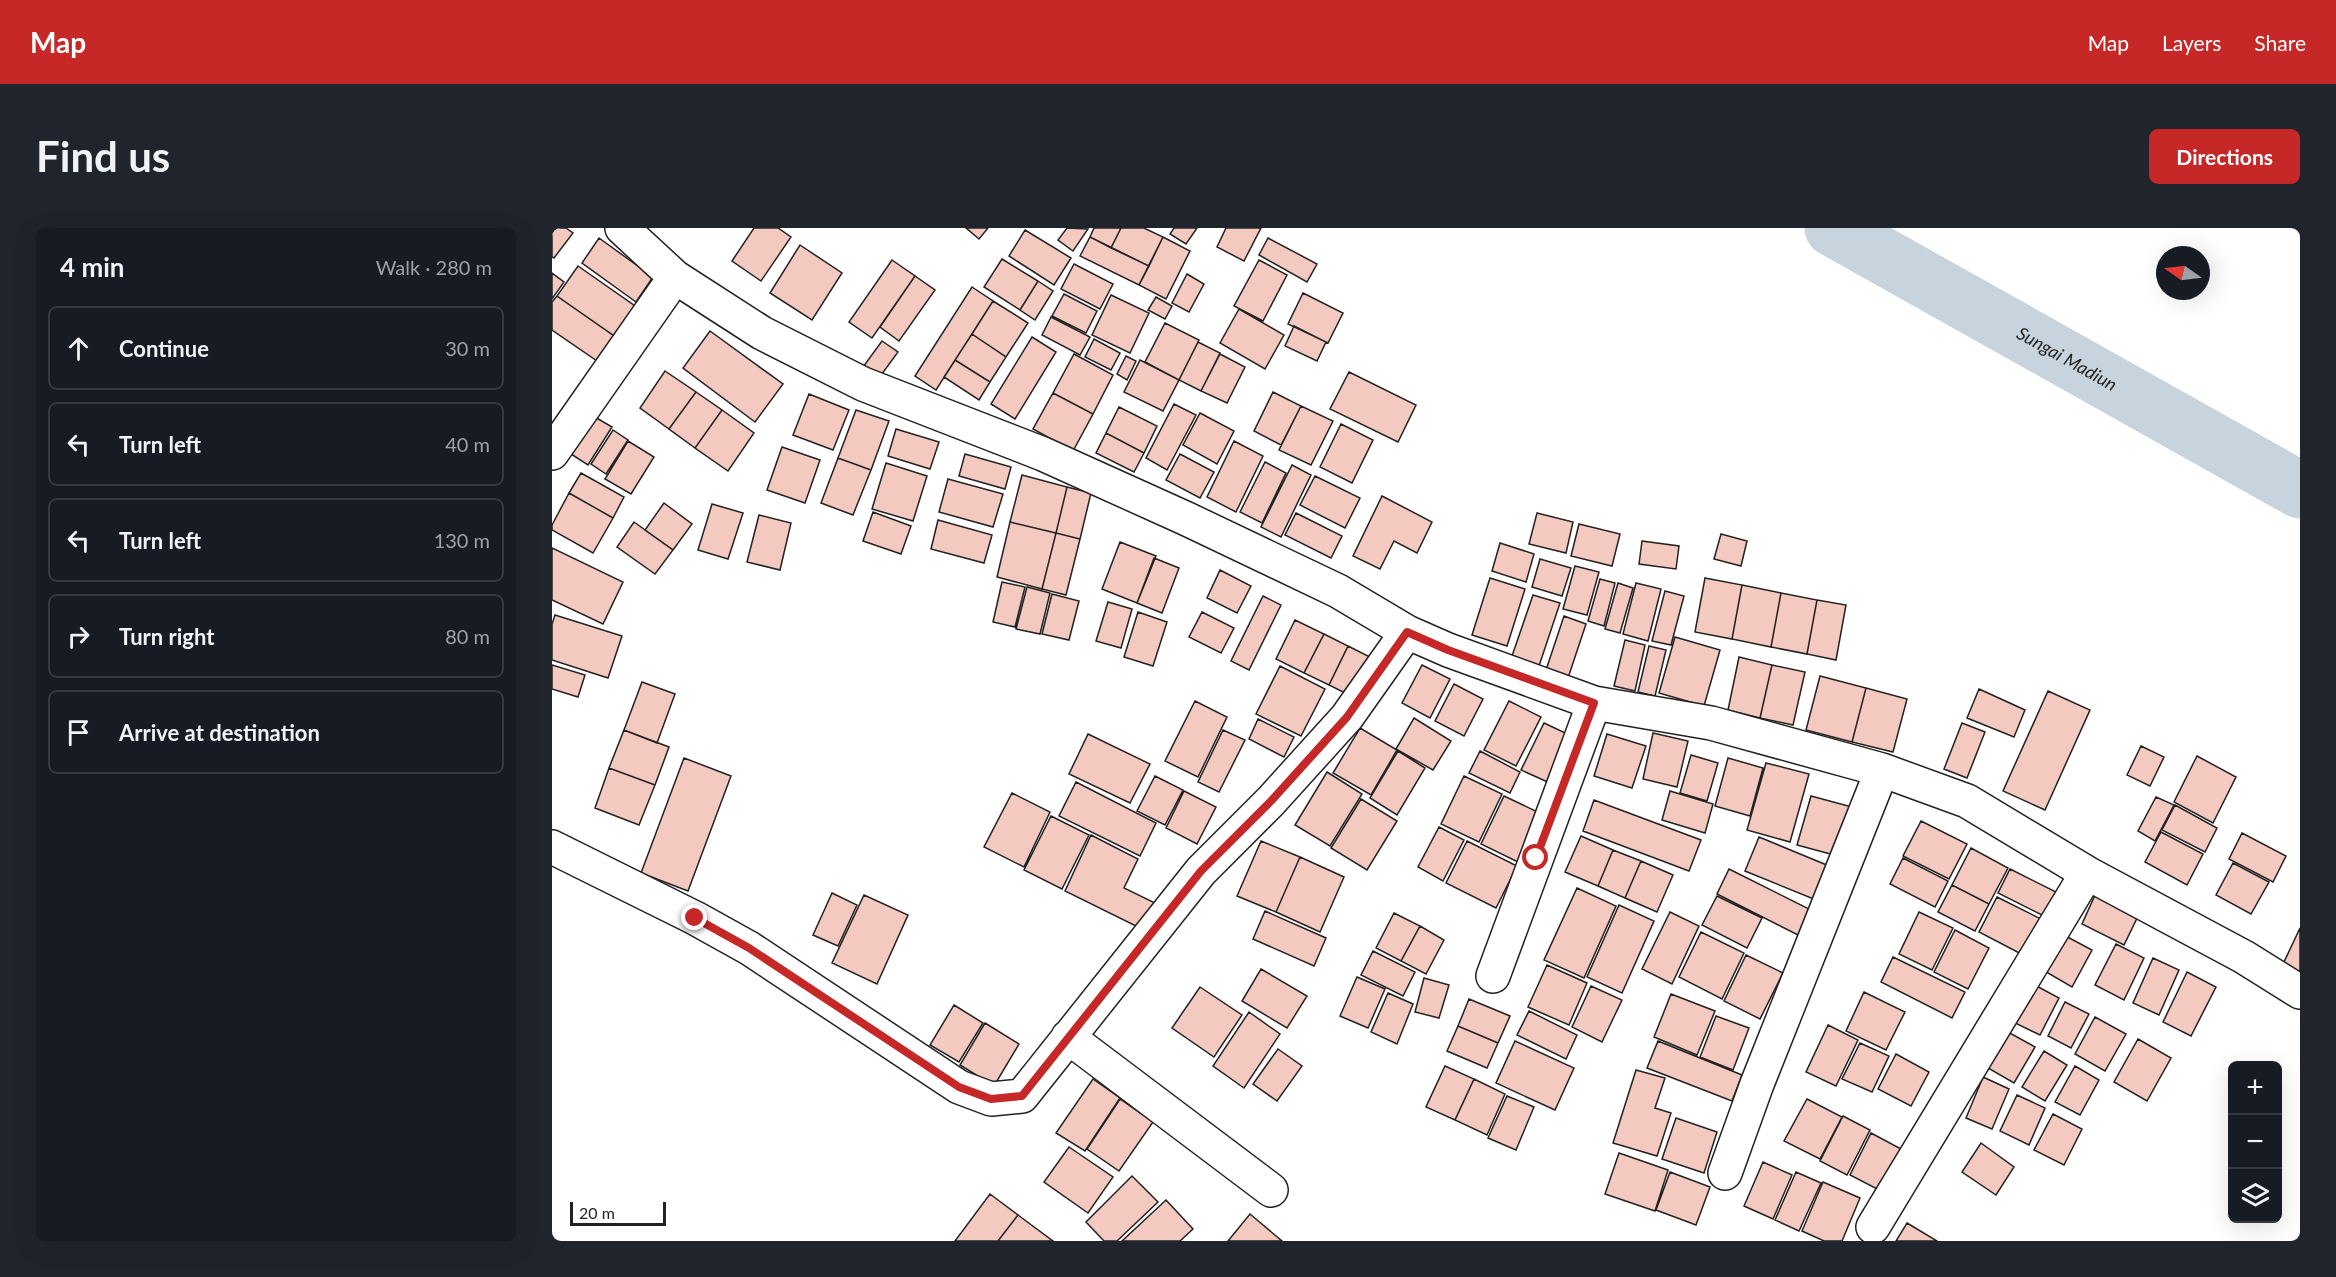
<!DOCTYPE html>
<html lang="en">
<head>
<meta charset="utf-8">
<style>
	body { margin:0; font-family:Lato,sans-serif; background:#20242c; color:#f1f3f6 }
	.controls { position:absolute; right:18px; bottom:18px; display:grid; overflow:hidden; border-radius:9px; box-shadow:0 6px 24px #0002 }
	.controls button { width:54px; height:54px; display:grid; place-items:center; padding:0; border:0; border-bottom:2px solid #363941; background:#171b24; color:#f1f3f6; font:30px sans-serif }
	.compass { position:absolute; left:1604px; top:18px; width:54px; height:54px; border-radius:50%; background:#171b24; box-shadow:0 6px 24px #0002; rotate:284deg }
	.scale { position:absolute; left:18px; bottom:15px; width:96px; box-sizing:border-box; padding-left:6px; border:3px solid #222; border-top:0; font-size:16px; line-height:21px; white-space:nowrap; color:#222; -webkit-text-stroke:4px #fff; paint-order:stroke }
	.stop { position:absolute; width:18px; height:18px; margin:-14px; border:4px solid #c62828; border-radius:50%; background:#fff }
	.stop.end { background:#c62828; border-color:#fff; box-shadow:0 2px 6px #0008 }
	.list { margin:0; padding:0; list-style:none }
	h2 { display:flex; justify-content:space-between; align-items:center; height:78px; margin:0; padding:0 24px; font-size:26px }
	h2 small { font-size:20px; font-weight:400; color:#9ea1a6 }
	.list li { display:grid; grid-template-columns:39px 1fr auto; gap:18px; align-items:center; box-sizing:border-box; height:84px; margin:0 12px 12px; padding:0 12px; border:2px solid #363941; border-radius:9px }
	.list b { display:block; font-size:22px; white-space:nowrap }
	.list em { font-size:20px; font-style:normal; color:#9ea1a6 }
	.icon { flex:none; width:33px; height:33px; fill:none; stroke:currentColor; stroke-width:2; stroke-linecap:round; stroke-linejoin:round }
	.map { position:relative; flex:none; width:1748px; height:1013px; overflow:hidden; border-radius:9px }
	header { display:flex; align-items:center; gap:36px; box-sizing:border-box; height:84px; padding:0 30px; background:#c62828; color:#fff }
	header strong { font-size:28px }
	nav { display:flex; gap:33px; margin-inline-start:auto; font-size:21px }
	.intro { display:flex; align-items:center; justify-content:space-between; box-sizing:border-box; height:144px; padding:0 36px }
	h1 { margin:0; font-size:42px }
	.button { padding:15px 27px; border-radius:9px; background:#c62828; color:#fff; font-size:21px; font-weight:700 }
	main { display:flex; gap:36px; padding:0 36px }
	aside { flex:1; background:#171b24; border-radius:9px; box-shadow:0 6px 24px #0002 }
	.map>svg:first-child { display:block }
	.lines { fill:none; stroke-linecap:round; stroke-linejoin:round }
	.river { stroke:#c7d3dd; stroke-width:57 }
	.building { fill:#f3c9c0; stroke:#222; stroke-width:1.5 }
	.minor-casing { stroke:#222; stroke-width:36 }
	.minor { stroke:#fff; stroke-width:33 }
	.route { stroke:#c62828; stroke-width:8 }
	.labels { text-anchor:middle; stroke-width:4.5; stroke-linejoin:round; paint-order:stroke }
	.water-label { font-size:18px; font-style:italic; fill:#222; stroke:#fff }
</style>
</head>
<body>
<header>
<strong>Map</strong>
<nav><a>Map</a><a>Layers</a><a>Share</a></nav>
</header>
<div class="intro"><h1>Find us</h1><a class="button">Directions</a></div>
<main>
<aside>
<h2>4 min<small>Walk · 280 m</small></h2>
<ul class="list">
<li><svg class="icon" aria-label="ahead" viewBox="0 0 24 24"><path d="M12 20V5M6 11l6-6 6 6"/></svg><div><b>Continue</b></div><em>30 m</em></li>
<li><svg class="icon" aria-label="left" viewBox="0 0 24 24"><path d="M17 20v-9H6M10 6l-5 5 5 5"/></svg><div><b>Turn left</b></div><em>40 m</em></li>
<li><svg class="icon" aria-label="left" viewBox="0 0 24 24"><path d="M17 20v-9H6M10 6l-5 5 5 5"/></svg><div><b>Turn left</b></div><em>130 m</em></li>
<li><svg class="icon" aria-label="right" viewBox="0 0 24 24"><path d="M7 20v-9h11M14 6l5 5-5 5"/></svg><div><b>Turn right</b></div><em>80 m</em></li>
<li><svg class="icon" aria-label="arrive" viewBox="0 0 24 24"><path d="M6 21V4h12l-3 4 3 4H6"/></svg><div><b>Arrive at destination</b></div></li>
</ul>
</aside>
<div class="map">
<svg width="1748" height="1013" viewBox="0 0 1748 1013">
	<rect width="100%" height="100%" fill="#fff"/>
	<g class="lines">
		<!-- river -->
		<path class="river" id="s1" d="M1281 0 1748 262"/>
	</g>
	<!-- building -->
	<path class="building" d="M0 0H14L21 5 2 30 0 29Z
		M202 0H226L239 9 209 53 180 33Z
		M414 0H436L427 11Z
		M515 0 536 1 521 23 506 12Z
		M542 0H569L559 20 538 9Z
		M569 0H592L611 9 597 38 559 20Z
		M622 0H645L634 16 618 6Z
		M674 0H709L692 33 665 19Z
		M473 2 519 30 502 57 457 28Z
		M538 9 597 38 587 57 528 28Z
		M611 9 638 23 614 71 587 57Z
		M47 10 101 49 84 74 30 35Z
		M716 10 765 36 755 54 707 27Z
		M248 17 290 45 260 92 218 65Z
		M450 31 486 53 468 82 432 59Z
		M340 32 363 48 320 110 297 94Z
		M707 32 735 47 711 93 682 78Z
		M522 36 561 56 548 81 509 61Z
		M26 38 86 80 65 110 5 68Z
		M0 45 12 54 0 71Z
		M635 46 652 56 637 84 620 75Z
		M363 48 383 62 347 113 328 99Z
		M486 53 501 63 483 92 468 82Z
		M420 59 441 73 384 162 363 148Z
		M751 65 791 85 776 115 736 96Z
		M512 66 545 83 534 105 500 88Z
		M559 67 597 85 578 125 540 107Z
		M5 68 65 110 48 135 0 102V74Z
		M604 69 620 78 613 91 596 82Z
		M441 73 476 95 454 129 420 106Z
		M687 81 732 107 713 141 668 115Z
		M499 89 538 109 528 127 490 107Z
		M613 95 647 112 627 152 593 134Z
		M742 98 774 114 765 133 733 118Z
		M158 103 231 156 203 194 131 140Z
		M420 106 454 129 438 154 403 132Z
		M480 109 504 124 463 191 439 176Z
		M542 111 568 125 559 142 533 129Z
		M330 113 346 124 327 150 311 139Z
		M646 114 668 125 649 163 627 152Z
		M522 126 561 147 541 186 501 165Z
		M668 126 693 139 675 175 649 163Z
		M574 128 584 133 575 152 565 146Z
		M403 132 438 154 427 172 392 149Z
		M588 132 627 152 611 183 572 164Z
		M113 143 144 164 117 201 88 180Z
		M797 144 864 177 846 214 778 181Z
		M144 164 170 182 143 220 117 201Z
		M721 164 749 178 729 217 702 203Z
		M501 165 541 186 521 223 481 201Z
		M257 166 297 182 281 222 241 207Z
		M622 176 644 187 615 242 594 230Z
		M749 178 781 193 759 237 727 222Z
		M567 179 605 198 592 225 554 205Z
		M170 182 202 205 176 243 143 220Z
		M304 182 337 193 319 242 286 230Z
		M648 185 682 203 665 236 631 217Z
		M43 189 60 199 36 237 19 226Z
		M789 196 821 212 800 255 768 239Z
		M344 201 387 214 378 241 336 228Z
		M61 202 76 212 54 246 39 236Z
		M554 205 592 225 582 244 544 225Z
		M76 213 102 229 79 266 53 251Z
		M682 213 711 228 684 284 655 269Z
		M230 219 268 232 253 275 215 262Z
		M413 226 459 239 453 261 407 248Z
		M628 226 662 244 648 270 614 252Z
		M286 230 319 242 301 287 269 275Z
		M713 234 734 245 710 295 688 284Z
		M334 235 375 248 361 293 320 281Z
		M740 237 759 247 729 309 709 299Z
		M29 245 72 269 61 290 17 265Z
		M470 247 515 259 504 305 458 294Z
		M763 248 808 270 793 300 748 277Z
		M396 251 451 266 441 299 387 284Z
		M515 259 539 265 528 311 504 305Z
		M17 265 61 290 41 325 0 302V297Z
		M830 268 880 294 865 325 842 313 828 341 801 328Z
		M112 275 140 296 121 322 93 302Z
		M160 276 191 285 176 331 146 322Z
		M321 284 359 298 349 326 311 313Z
		M744 285 790 308 779 330 733 307Z
		M985 285 1021 294 1014 325 977 316Z
		M207 287 239 295 228 342 195 334Z
		M386 292 440 307 432 335 379 321Z
		M82 294 121 322 103 346 65 319Z
		M458 294 504 305 490 361 445 349Z
		M1027 296 1068 306 1060 338 1019 328Z
		M504 305 528 311 514 367 490 361Z
		M1169 306 1195 313 1189 338 1162 331Z
		M1090 313 1127 318 1124 341 1087 336Z
		M568 314 604 328 585 375 550 361Z
		M948 315 982 326 974 354 940 343Z
		M0 320 71 354 51 396 0 372Z
		M602 330 627 340 610 385 585 375Z
		M988 331 1019 340 1010 368 980 359Z
		M1023 338 1047 344 1035 387 1011 381Z
		M668 342 699 358 685 385 655 370Z
		M938 350 973 361 955 418 920 407Z
		M1153 350 1190 357 1180 411 1143 404Z
		M1048 351 1063 355 1052 398 1036 393Z
		M450 354 473 359 463 399 441 394Z
		M1066 355 1081 360 1068 405 1053 401Z
		M1084 355 1109 361 1096 413 1071 406Z
		M1190 357 1229 365 1219 419 1180 411Z
		M475 359 498 365 488 406 464 401Z
		M1113 363 1132 368 1119 417 1100 413Z
		M1229 365 1265 372 1255 426 1219 419Z
		M500 366 527 373 517 412 490 406Z
		M981 367 1008 375 987 438 960 428Z
		M711 368 729 377 697 442 679 433Z
		M1265 372 1294 377 1284 432 1255 426Z
		M556 374 580 381 569 420 544 413Z
		M586 384 615 394 601 438 572 429Z
		M650 384 682 400 669 425 637 409Z
		M3 387 70 408 56 450 0 432V396Z
		M1012 388 1034 396 1016 450 994 442Z
		M743 392 772 406 752 445 724 431Z
		M772 406 796 418 777 457 752 445Z
		M1123 409 1168 422 1152 478 1107 465Z
		M1073 412 1093 417 1083 463 1062 458Z
		M796 418 820 430 801 469 777 457Z
		M1097 418 1114 422 1103 468 1086 464Z
		M1187 429 1220 437 1208 490 1176 482Z
		M0 437 33 447 26 469 0 461Z
		M870 437 898 451 878 490 850 475Z
		M1220 437 1253 444 1241 497 1208 490Z
		M728 438 773 461 749 508 704 486Z
		M1268 448 1314 460 1300 514 1254 502Z
		M90 454 123 466 105 515 72 502Z
		M902 456 931 471 912 508 883 493Z
		M1314 460 1355 471 1341 524 1300 514Z
		M1427 461 1473 482 1462 509 1415 490Z
		M1496 463 1538 482 1493 582 1451 563Z
		M643 473 675 489 646 549 613 533Z
		M957 473 989 489 964 538 932 522Z
		M862 490 899 513 881 542 844 521Z
		M706 491 742 509 732 529 697 511Z
		M992 495 1022 509 1000 556 969 542Z
		M1410 495 1433 504 1415 550 1392 541Z
		M808 500 845 522 819 567 781 545Z
		M72 502 117 519 103 557 57 540Z
		M671 502 693 512 667 564 646 554Z
		M1101 505 1136 513 1125 559 1091 551Z
		M536 506 598 536 578 575 517 546Z
		M1055 506 1094 518 1080 560 1042 548Z
		M1589 518 1612 529 1598 558 1575 547Z
		M846 523 873 540 845 587 818 570Z
		M928 523 968 544 958 565 917 545Z
		M1139 527 1166 535 1155 573 1128 565Z
		M1645 528 1684 549 1661 595 1622 574Z
		M132 530 179 548 136 663 89 645Z
		M1176 530 1211 540 1198 588 1163 578Z
		M1214 535 1257 546 1238 614 1195 602Z
		M57 540 103 557 87 597 43 580Z
		M775 544 810 566 778 618 743 597Z
		M603 548 631 562 613 597 585 583Z
		M912 548 950 566 927 614 889 596Z
		M524 554 604 595 588 628 507 588Z
		M632 563 664 579 645 616 614 600Z
		M1118 563 1161 576 1153 605 1110 592Z
		M460 565 498 584 472 639 432 619Z
		M952 568 992 587 968 635 929 616Z
		M1259 568 1300 579 1286 628 1245 617Z
		M1604 569 1622 577 1603 613 1586 603Z
		M809 571 845 593 815 642 779 620Z
		M1042 572 1149 612 1137 643 1031 603Z
		M1623 577 1665 600 1653 624 1610 602Z
		M499 588 537 607 510 661 472 642Z
		M1369 593 1415 616 1397 651 1351 628Z
		M887 599 912 612 891 653 866 639Z
		M1609 604 1651 626 1635 657 1593 634Z
		M1690 605 1734 628 1721 654 1677 631Z
		M539 607 586 631 572 660 603 675 590 701 513 663Z
		M1029 608 1061 622 1046 658 1013 644Z
		M1207 609 1282 640 1269 674 1193 643Z
		M709 613 748 629 724 684 685 668Z
		M915 613 965 638 944 680 894 655Z
		M1419 620 1456 640 1437 676 1400 657Z
		M1061 622 1089 633 1073 670 1046 658Z
		M748 629 792 649 768 704 724 684Z
		M1351 630 1396 653 1383 679 1338 656Z
		M1089 633 1121 647 1105 684 1073 670Z
		M1681 635 1717 654 1699 686 1664 667Z
		M1177 641 1265 685 1252 710 1165 666Z
		M1458 641 1506 665 1494 689 1446 665Z
		M1400 657 1437 676 1423 703 1386 684Z
		M1025 660 1064 678 1032 750 992 732Z
		M280 665 305 677 286 718 261 707Z
		M1544 665 1587 686 1572 717 1530 696Z
		M312 667 356 687 325 756 280 735Z
		M1165 668 1210 690 1195 720 1150 697Z
		M1445 669 1491 692 1473 728 1427 704Z
		M1067 677 1102 693 1070 765 1035 749Z
		M713 683 774 710 762 738 701 711Z
		M1118 684 1147 698 1120 756 1090 741Z
		M1367 684 1401 700 1380 742 1347 726Z
		M842 685 868 698 849 733 824 720Z
		M868 698 892 712 874 746 849 733Z
		M1748 700V744L1731 736Z
		M1403 702 1437 720 1416 761 1382 744Z
		M1149 704 1192 725 1170 771 1127 749Z
		M1508 705 1540 722 1520 759 1489 741Z
		M1564 716 1592 730 1572 772 1543 757Z
		M821 723 863 744 851 768 809 747Z
		M1194 727 1231 745 1208 791 1172 773Z
		M1341 729 1413 764 1400 790 1329 754Z
		M1601 730 1627 742 1607 787 1581 775Z
		M995 737 1035 755 1017 797 976 779Z
		M709 741 755 768 735 800 690 773Z
		M1635 744 1664 759 1639 808 1611 794Z
		M805 749 833 761 816 800 788 788Z
		M872 750 897 757 887 790 863 784Z
		M1481 756 1507 770 1488 807 1461 794Z
		M1039 758 1070 772 1050 814 1020 799Z
		M648 759 690 787 662 829 620 800Z
		M1312 764 1353 784 1334 822 1294 803Z
		M836 765 861 776 845 816 819 804Z
		M1119 766 1163 783 1145 827 1102 809Z
		M917 771 958 788 946 815 906 798Z
		M1513 774 1537 786 1519 820 1496 808Z
		M402 777 431 795 407 834 378 817Z
		M977 783 1025 807 1014 831 965 807Z
		M697 784 728 806 692 860 661 838Z
		M1164 788 1197 800 1181 842 1148 829Z
		M1543 789 1574 806 1553 843 1523 826Z
		M433 795 467 816 442 858 408 837Z
		M1276 797 1306 812 1284 858 1254 844Z
		M906 798 946 815 935 840 895 823Z
		M1456 804 1483 819 1462 855 1436 840Z
		M1586 811 1619 830 1595 873 1562 854Z
		M963 813 1022 840 1003 882 944 855Z
		M1106 813 1190 847 1180 873 1095 840Z
		M1308 815 1337 828 1320 864 1290 851Z
		M726 821 750 838 725 873 701 856Z
		M1492 823 1515 837 1493 873 1470 859Z
		M1344 826 1377 844 1359 878 1326 861Z
		M893 838 922 851 903 892 874 879Z
		M1523 838 1547 852 1528 887 1503 874Z
		M1084 842 1113 850 1103 880 1119 885 1105 928 1061 915Z
		M1431 849 1457 861 1440 901 1414 890Z
		M541 851 568 870 533 923 504 905Z
		M922 851 953 866 935 907 903 892Z
		M1465 867 1493 880 1477 917 1448 903Z
		M955 868 982 879 964 922 936 910Z
		M568 871 601 894 567 943 535 921Z
		M1255 871 1290 889 1268 931 1232 913Z
		M1501 886 1530 901 1512 937 1482 922Z
		M1291 888 1318 902 1295 947 1268 933Z
		M1124 890 1165 904 1152 945 1110 931Z
		M1319 905 1351 922 1329 963 1298 947Z
		M1429 915 1462 939 1444 967 1410 944Z
		M517 919 561 949 536 985 492 954Z
		M1067 925 1116 942 1103 983 1053 966Z
		M1211 934 1240 947 1221 991 1192 978Z
		M1118 944 1158 959 1144 997 1104 982Z
		M1244 944 1269 955 1247 1003 1223 992Z
		M580 948 606 974 565 1013H552L534 994Z
		M1271 954 1308 970 1290 1013H1272L1250 1003Z
		M438 966 466 987 446 1013H403Z
		M614 972 641 1001 628 1013H570Z
		M698 986 730 1013H676Z
		M466 987 501 1013H446Z
		M1355 995 1385 1013H1344Z"/>
	<g class="lines">
		<defs>
			<path id="minor" d="M70 0 123 49 210 105 311 156 491 226 635 291 786 363 855 404 896 422 1042 475 1159 495 1330 542 1415 573 1535 645 1692 729 1748 764
				M0 225 123 49
				M0 619 143 690 197 720 407 859 439 871 470 868 649 643 719 573 795 489 855 404
				M941 748 1042 475
				M516 809 719 962
				M1173 945 1205 856 1330 542
				M1321 999 1535 645"/>
		</defs>
		<!-- minor casing -->
		<use href="#minor" class="minor-casing"/>
		<!-- minor -->
		<use href="#minor" class="minor"/>
	</g>
	<g class="lines">
		<!-- route -->
		<path class="route" d="M143 690 197 720 407 859 439 871 470 868 649 643 719 573 795 489 855 404 896 422 1042 475 984 630"/>
	</g>
	<g class="labels">
		<!-- water labels -->
		<g class="water-label">
			<text dy="6" stroke="none"><textPath href="#s1" startOffset="268">Sungai Madiun</textPath></text>
		</g>
	</g>
</svg>
<div class="controls">
<button>+</button>
<button>−</button>
<button><svg class="icon" aria-label="layers" viewBox="0 0 24 24"><path d="M12 4l9 5-9 5-9-5zM3 14l9 5 9-5"/></svg></button>
</div>
<svg class="compass" viewBox="-18 -18 36 36"><path d="M0-13l5 13h-10z" fill="#e53935"/><path d="M0 13l5-13h-10z" fill="#9ea1a6"/></svg>
<div class="scale">20 m</div>
<div class="stop" style="left:984px;top:630px"></div>
<div class="stop end" style="left:143px;top:690px"></div>
</div>
</main>
</body>
</html>
